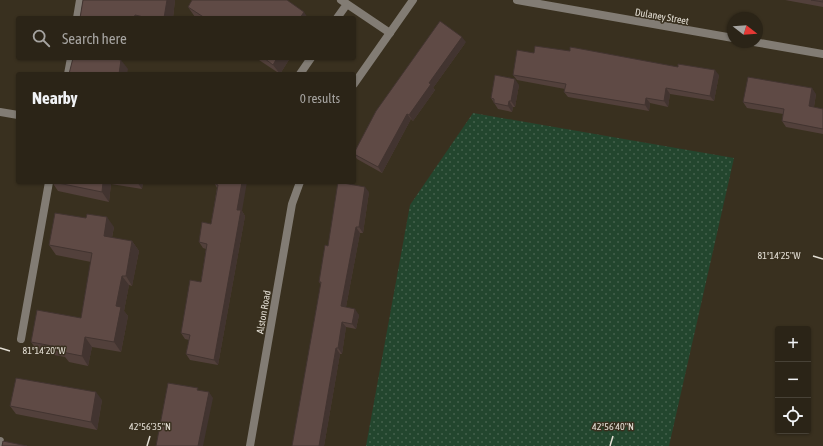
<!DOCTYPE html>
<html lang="en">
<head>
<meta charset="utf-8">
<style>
	body { margin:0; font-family:"Asap Condensed",sans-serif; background:#373024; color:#f1f3f6 }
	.controls { position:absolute; right:12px; bottom:12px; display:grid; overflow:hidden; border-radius:4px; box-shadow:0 1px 3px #0004 }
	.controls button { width:36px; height:36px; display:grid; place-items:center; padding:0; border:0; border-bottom:1px solid #474136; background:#2b2417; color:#f1f3f6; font:20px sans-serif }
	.compass { position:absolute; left:727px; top:12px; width:36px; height:36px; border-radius:50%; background:#2b2417; box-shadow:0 1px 3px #0004; rotate:107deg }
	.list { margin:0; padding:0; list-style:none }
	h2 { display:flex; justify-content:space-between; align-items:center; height:52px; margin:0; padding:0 16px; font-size:17px }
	h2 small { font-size:13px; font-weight:400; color:#a6a4a1 }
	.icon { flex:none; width:22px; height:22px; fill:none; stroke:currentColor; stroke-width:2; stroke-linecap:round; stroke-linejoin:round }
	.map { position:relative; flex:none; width:823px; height:446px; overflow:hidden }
	.search { position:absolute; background:#2b2417; box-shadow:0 1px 3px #0004; left:16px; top:16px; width:340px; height:44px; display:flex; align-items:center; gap:10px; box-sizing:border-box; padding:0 14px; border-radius:4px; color:#a6a4a1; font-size:15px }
	.panel { position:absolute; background:#2b2417; box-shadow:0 1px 3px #0004; left:16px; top:72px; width:340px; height:112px; border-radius:4px }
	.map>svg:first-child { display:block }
	.park { fill:url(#park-dots) }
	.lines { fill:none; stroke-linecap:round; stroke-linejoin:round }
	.lane { stroke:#827c74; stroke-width:8 }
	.street { stroke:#827c74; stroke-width:8 }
	.wall { fill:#52403b }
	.shaded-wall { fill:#423430 }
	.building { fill:#5f4a45; stroke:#423430 }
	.ticks { fill:none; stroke:#e3ded4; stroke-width:1.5 }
	.labels { text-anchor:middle; stroke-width:3; stroke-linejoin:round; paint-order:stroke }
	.street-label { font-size:10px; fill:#e3ded4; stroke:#39301f }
	.ticks-label { font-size:10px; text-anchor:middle; fill:#e3ded4; stroke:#39301f; stroke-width:3; stroke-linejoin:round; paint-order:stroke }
</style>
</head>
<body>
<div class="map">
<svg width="823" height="446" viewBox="0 0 823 446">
	<defs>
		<pattern id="park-dots" width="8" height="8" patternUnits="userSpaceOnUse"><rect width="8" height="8" fill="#23462e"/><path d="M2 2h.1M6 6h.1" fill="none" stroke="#43604b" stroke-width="1.8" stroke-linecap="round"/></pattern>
	</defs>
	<rect width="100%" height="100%" fill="#39301f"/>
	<!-- park -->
	<path class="park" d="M473 113 734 158 669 446H366L410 205Z"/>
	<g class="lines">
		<!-- lane -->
		<path class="lane" d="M341 0 390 33
			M77 18 80 0
			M337 18 347 4
			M68 74 71 58
			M300 74 311 58
			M0 112 18 115
			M21 339 49 182
			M0 443V441"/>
		<!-- street -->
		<path class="street" d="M517 0 733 38
			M754 42 823 54
			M354 84 413 0
			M250 446 292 204 300 182"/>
	</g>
	<!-- wall -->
	<path class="wall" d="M83 0H175L173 18H80Z
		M785 0H823V7Z
		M188 7 308 18H197L195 17Z
		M466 42 433 88 435 90 413 121 411 119 382 173 357 159 354 155V153Z
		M534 53 719 75 714 101 670 94 668 107 650 103 649 111 568 97 564 92 565 89 517 80 513 75Z
		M256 58H290L280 74Z
		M519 85 515 107H513L512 112 498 109 491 98Z
		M816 94 814 107 823 109V134L786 127 782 121 783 114 747 108 743 102Z
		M52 182H143L142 189 111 184 109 202 58 191Z
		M215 182 242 211 245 216 218 365 190 360 186 354 189 340 185 339 181 333 201 282 206 249 203 248 199 242 211 224 217 188 215 184Z
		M369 192 363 233H360L346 307 359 315 356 329 346 327 342 354H340L324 446 321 285 319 282 328 246Z
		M114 227 112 238 132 241 139 251 132 286 129 285 124 311 128 316 121 352 92 347 88 366 69 362 65 357 38 352 31 342 81 318 91 262 56 255 49 245Z
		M102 400 97 430 16 414 10 406Z"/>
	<!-- shaded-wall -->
	<path class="shaded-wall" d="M167 0H175L173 18H164Z
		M304 12 308 18H300Z
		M462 37 466 42 433 88 435 90 413 121 409 115 429 83Z
		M277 58H290L280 74 273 65Z
		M121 60 128 69 127 74H119Z
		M715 70 719 75 714 101 710 96Z
		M515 79 519 85 515 107 511 101Z
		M666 88 670 94 668 107 664 101Z
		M812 88 816 94 813 112 809 106Z
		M646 98 650 103 649 111 645 105Z
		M509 101 513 107 512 112 508 106Z
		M407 114 411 119 382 173 378 167Z
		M103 182H109L111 184 109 202 102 192Z
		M137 182H143L142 189Z
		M242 182H247L242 211 245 216 218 365 214 360 237 210Z
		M365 187 369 192 363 233 359 227Z
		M107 217 114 227 110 246 104 236Z
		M356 227 360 233 345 312 341 306Z
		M132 241 139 251 132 286 126 276Z
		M122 276 129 285 124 311 128 316 121 352 114 342 116 306Z
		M355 309 359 315 356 329 352 324Z
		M342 322 346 327 342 354 338 348Z
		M85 337 92 347 88 366 82 356Z
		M336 348 340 354 324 446H319Z
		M96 392 102 400 97 430 91 422Z
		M209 392 213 398 203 446H198Z"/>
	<!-- building -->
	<path class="building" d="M83 0H167L164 18H148L135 15 134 18H80Z
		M192 0H287L304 12 300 18H205L188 7Z
		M811 0H823V2Z
		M440 21 462 37 429 83 431 84 409 115 407 114 378 167 354 154V153L376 111Z
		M535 46 570 51V47L576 48 678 67V64L715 70 710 96 666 88 664 101 646 98 645 105 564 92 566 84 513 75 517 50 534 53Z
		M73 58H110L121 60 119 74H69Z
		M264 58H277L273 65Z
		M495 75 515 79 511 101H509L508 106 494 103V99L491 98Z
		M748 77 812 88 809 106 823 109V129L782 121 784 109 743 102Z
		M53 182H103L102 192Z
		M215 182H242L237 210H241L214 360 186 354 190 335 181 333 190 280 201 282 207 244 199 242 202 222 211 224 218 185 215 184Z
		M338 182 365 187 359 227H356L341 306 355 309 352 324 342 322 338 348H336L319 446H292L321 282H319L325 245 328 246Z
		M55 213 86 218 87 214 107 217 104 236 132 241 126 276H122L116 306 121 307 114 342 85 337 82 356 62 352 63 348 31 342 37 310 81 318 92 253 49 245Z
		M16 378 96 392 91 422 10 406Z
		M168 383 198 388 197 390 209 392 198 446H156Z
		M3 441 27 446H2Z"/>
	<!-- ticks -->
	<path class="ticks" d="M813 256 823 259M0 348 10 351M147 446 150 436M610 446 613 436"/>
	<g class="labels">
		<!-- street labels -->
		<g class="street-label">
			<text transform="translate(662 16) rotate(10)" y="4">Dulaney Street</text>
			<text transform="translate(263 312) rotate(-80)" y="4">Alston Road</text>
		</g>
	</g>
	<g class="ticks-label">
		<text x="779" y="259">81°14'25"W</text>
		<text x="44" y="354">81°14'20"W</text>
		<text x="150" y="430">42°56'35"N</text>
		<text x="613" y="430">42°56'40"N</text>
	</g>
</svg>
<div class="controls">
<button>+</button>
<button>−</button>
<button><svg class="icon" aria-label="locate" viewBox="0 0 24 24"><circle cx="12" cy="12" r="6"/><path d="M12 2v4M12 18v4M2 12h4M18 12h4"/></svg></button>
</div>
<svg class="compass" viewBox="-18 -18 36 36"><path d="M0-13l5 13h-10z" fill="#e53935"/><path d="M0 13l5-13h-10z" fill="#a6a4a1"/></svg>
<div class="search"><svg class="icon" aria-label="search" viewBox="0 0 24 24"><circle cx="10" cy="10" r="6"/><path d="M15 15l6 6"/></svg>Search here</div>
<section class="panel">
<h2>Nearby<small>0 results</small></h2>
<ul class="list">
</ul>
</section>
</div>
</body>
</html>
